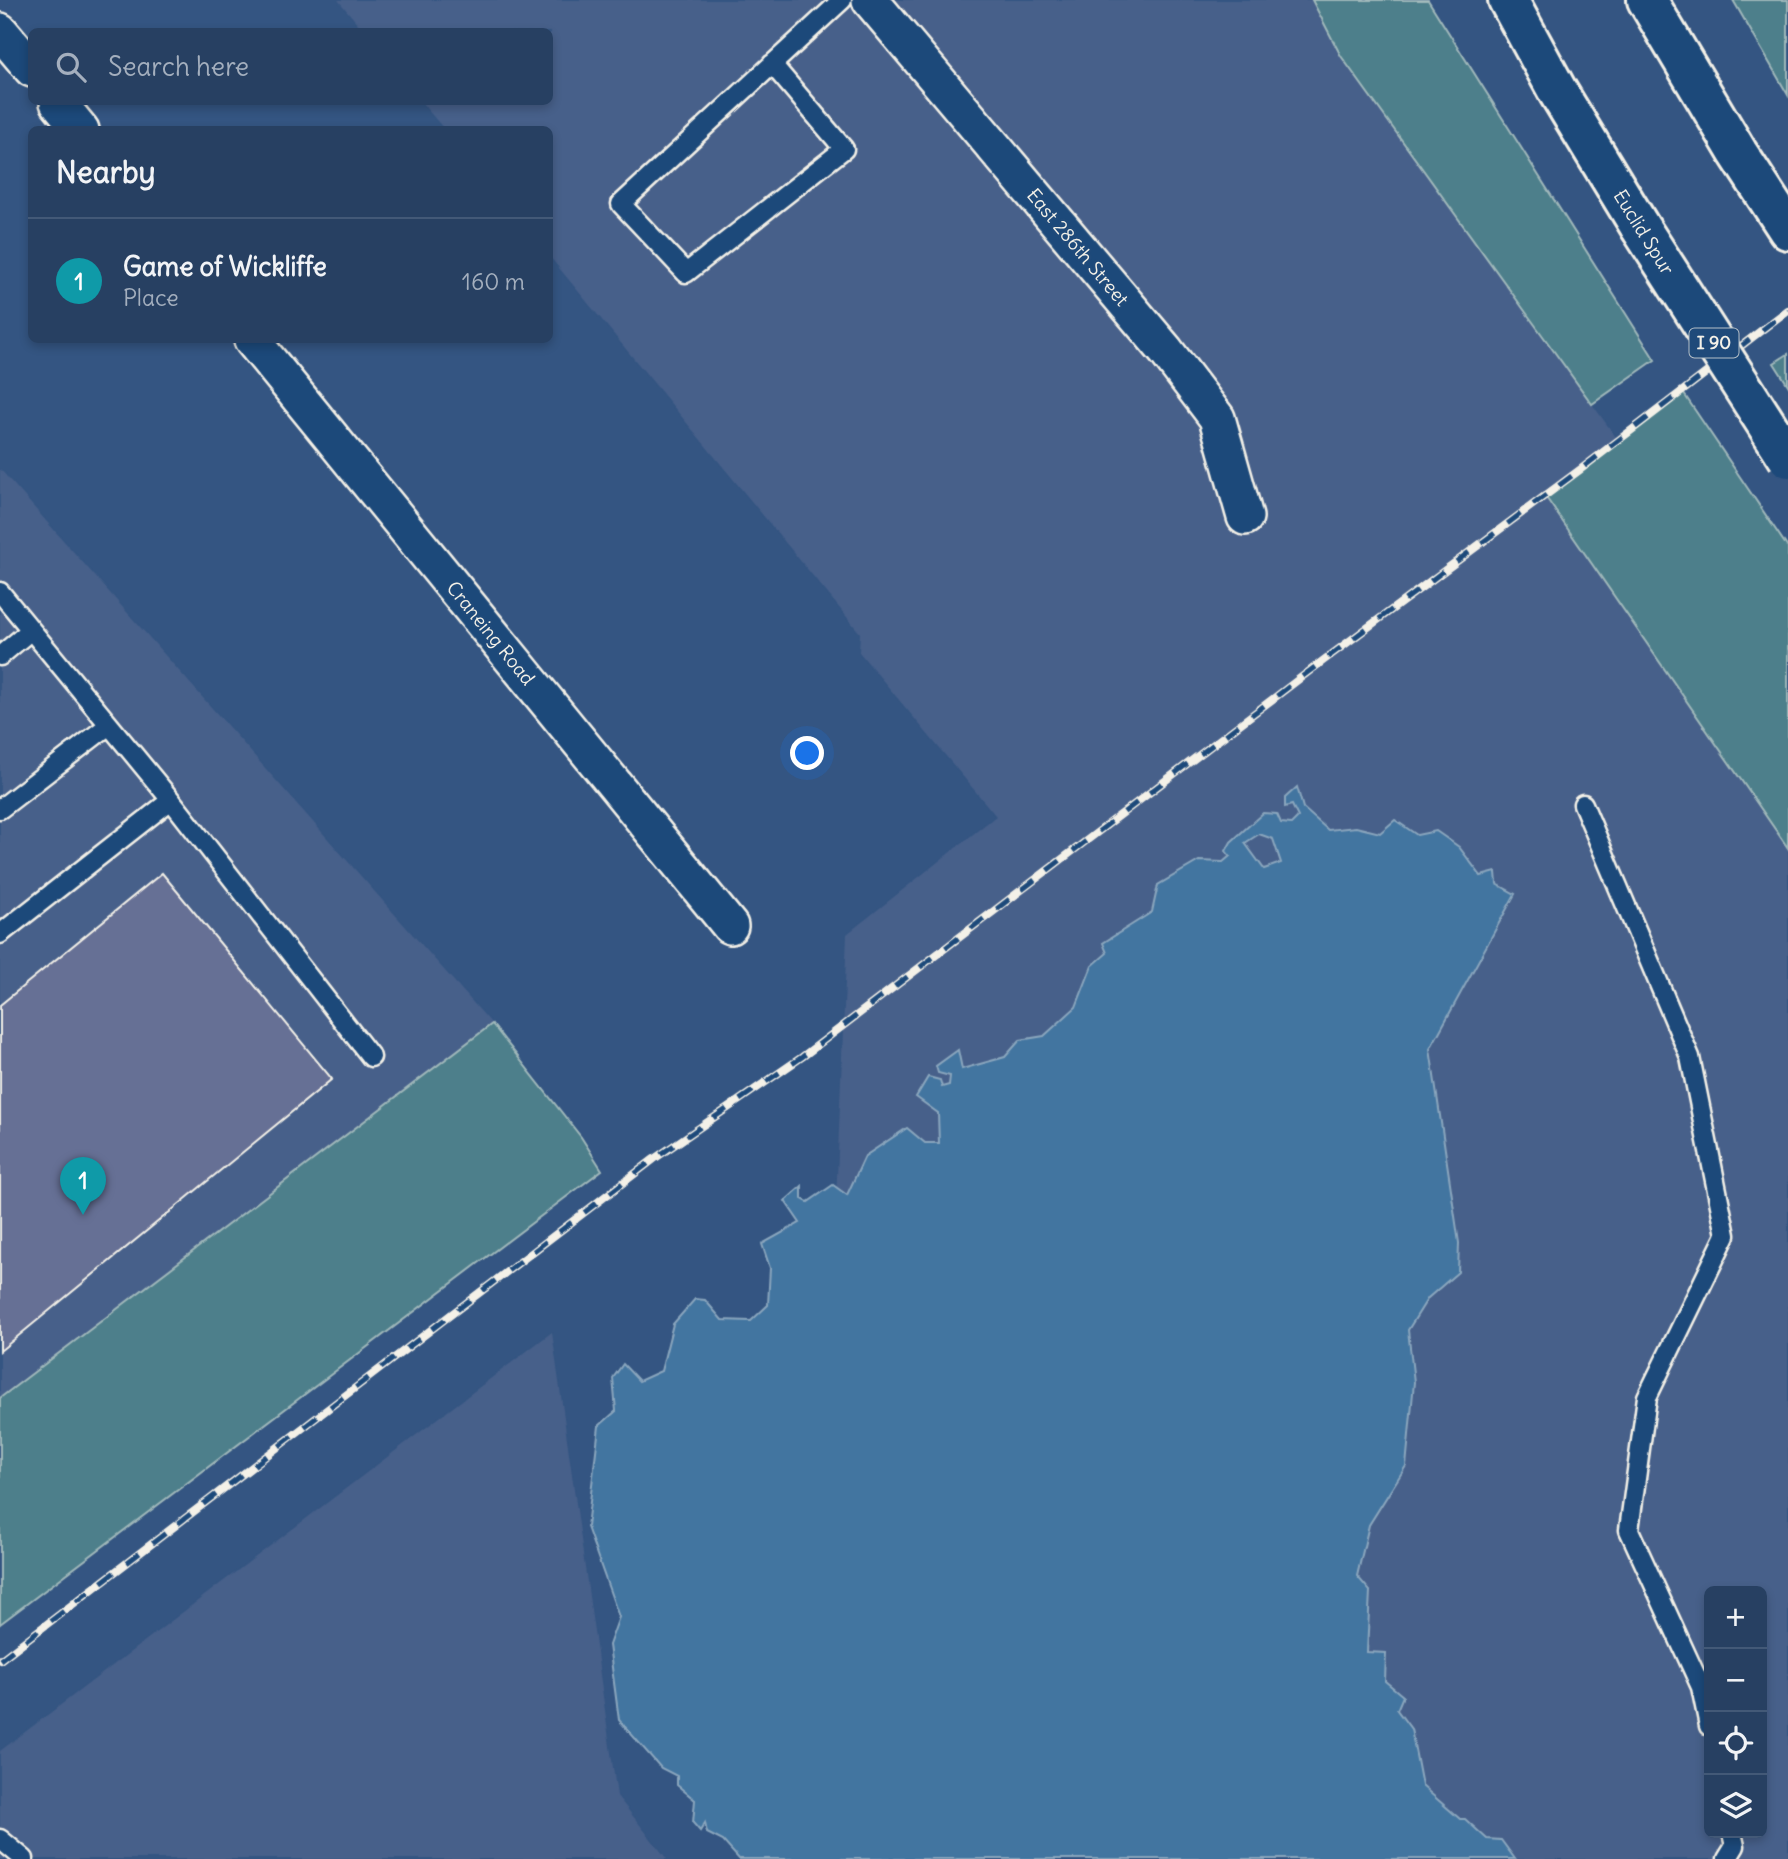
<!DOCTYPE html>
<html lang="en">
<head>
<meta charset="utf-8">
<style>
	body { margin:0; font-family:Delius,sans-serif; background:#334b6b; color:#f1f3f6 }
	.controls { position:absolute; right:21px; bottom:21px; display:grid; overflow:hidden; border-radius:10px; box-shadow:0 4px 10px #0003 }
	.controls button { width:63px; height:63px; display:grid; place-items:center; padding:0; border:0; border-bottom:2px solid #435977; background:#274062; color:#f1f3f6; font:35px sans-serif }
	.you { position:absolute; left:808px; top:754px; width:24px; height:24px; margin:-18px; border:5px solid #fff; border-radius:50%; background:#1a73e8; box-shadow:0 0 0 10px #1a73e833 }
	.badge { display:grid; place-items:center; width:46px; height:46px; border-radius:50%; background:#8bbbb9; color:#fff; font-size:23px; font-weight:700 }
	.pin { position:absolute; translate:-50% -58px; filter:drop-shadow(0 2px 4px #0008) }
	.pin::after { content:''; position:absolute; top:37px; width:24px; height:21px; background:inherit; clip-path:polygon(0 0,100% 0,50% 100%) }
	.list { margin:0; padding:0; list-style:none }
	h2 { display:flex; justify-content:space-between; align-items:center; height:91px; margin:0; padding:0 28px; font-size:30px }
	h2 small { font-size:23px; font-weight:400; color:#a4afbe }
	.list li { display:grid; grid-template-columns:46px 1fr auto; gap:21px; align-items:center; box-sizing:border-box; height:126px; padding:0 28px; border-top:2px solid #435977 }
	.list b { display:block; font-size:26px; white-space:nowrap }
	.list p { margin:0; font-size:23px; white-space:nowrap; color:#a4afbe }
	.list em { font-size:23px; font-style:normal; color:#a4afbe }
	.icon { flex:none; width:38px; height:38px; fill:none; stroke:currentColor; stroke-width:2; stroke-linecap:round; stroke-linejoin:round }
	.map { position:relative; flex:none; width:1788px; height:1859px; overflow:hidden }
	.search { position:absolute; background:#274062; box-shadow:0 4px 10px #0003; left:28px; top:28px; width:525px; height:77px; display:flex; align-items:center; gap:18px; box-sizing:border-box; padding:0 24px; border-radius:10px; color:#a4afbe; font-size:26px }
	.panel { position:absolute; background:#274062; box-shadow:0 4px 10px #0003; left:28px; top:126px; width:525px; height:217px; border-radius:10px }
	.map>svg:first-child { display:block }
	.built { fill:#47608a; fill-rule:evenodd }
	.green { fill:#4d7f8b; stroke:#a0b8ba; stroke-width:2 }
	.water { fill:#4374a0; stroke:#8aa6bd; stroke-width:2; fill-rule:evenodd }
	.building { fill:#666f95; stroke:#f4f1e8; stroke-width:2 }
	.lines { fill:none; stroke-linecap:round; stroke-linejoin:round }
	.lane-casing { stroke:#f4f1e8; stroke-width:23 }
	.street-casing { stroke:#f4f1e8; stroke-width:40 }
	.highway-casing { stroke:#f4f1e8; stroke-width:44 }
	.lane { stroke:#1f4a7a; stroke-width:18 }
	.street { stroke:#1f4a7a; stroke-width:35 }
	.highway { stroke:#1f4a7a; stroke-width:38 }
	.rail-casing { stroke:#f4f1e8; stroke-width:8 }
	.rail { stroke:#1f4a7a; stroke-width:5; stroke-dasharray:16; stroke-linecap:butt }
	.highway-bridge-casing { stroke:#f4f1e8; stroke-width:44; stroke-linecap:butt }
	.highway-bridge { stroke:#1f4a7a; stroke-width:38 }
	.labels { text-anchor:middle; stroke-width:5; stroke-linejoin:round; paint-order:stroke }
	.shield { fill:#1f4a7a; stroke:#b4bfc7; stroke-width:2 }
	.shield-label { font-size:18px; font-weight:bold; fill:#f4f1e8 }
	.street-label { font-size:19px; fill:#f4f1e8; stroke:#1f4a7a }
</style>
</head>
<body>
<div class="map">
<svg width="1788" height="1859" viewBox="0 0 1788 1859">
	<rect width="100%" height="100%" fill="#345582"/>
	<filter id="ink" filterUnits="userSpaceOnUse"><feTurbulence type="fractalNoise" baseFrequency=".0143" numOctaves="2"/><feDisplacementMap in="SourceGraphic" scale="14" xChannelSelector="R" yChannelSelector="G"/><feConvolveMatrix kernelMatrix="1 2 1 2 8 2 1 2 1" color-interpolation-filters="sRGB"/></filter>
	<g filter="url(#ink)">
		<!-- built -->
		<path class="built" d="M338 0H1312L1341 56 1618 440 1545 496 1788 848V1859H809L847 934 996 816 859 652 860 633 550 257V130L444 129 421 102H550V32L364 31ZM1709 1591H1762V1833H1709Z
			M0 469 492 1024 0 1398Z
			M552 1332 617 1796 667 1859H0V1751Z"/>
		<!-- green -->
		<path class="green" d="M1312 0H1428L1655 360 1592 404 1341 56Z
			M1733 0H1788V95Z
			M1788 354V385L1774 363Z
			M1682 391 1788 548V848L1545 496Z
			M492 1024 581 1137 602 1170 0 1624V1398Z"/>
		<!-- water -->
		<path class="water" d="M1297 787 1303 808 1328 830 1356 827 1380 833 1395 820 1417 835 1436 831 1459 847 1481 876 1496 872 1497 884 1515 894 1430 1049 1459 1243 1458 1272 1428 1298 1408 1330 1414 1382 1406 1466 1369 1525 1357 1576 1370 1591 1367 1652 1386 1653 1385 1681 1403 1696 1397 1710 1411 1729 1422 1786 1460 1819H1465L1487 1839 1501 1840 1515 1859H739L723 1841 707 1833 705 1823 700 1831 693 1823 695 1800 677 1785V1776L661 1768 619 1720 609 1645 619 1617 587 1527 599 1426 616 1411 613 1378 623 1364 639 1381 661 1371 673 1324 695 1299 705 1300 722 1320 751 1321 768 1305 770 1268 762 1244 800 1223 785 1201 802 1186V1199L808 1202 833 1185 847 1195 865 1156 907 1128 925 1143H939L938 1113 916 1097 928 1077 940 1080 942 1087 949 1085 950 1076 938 1073 936 1066 958 1050 962 1069 1005 1057 1020 1040 1044 1036 1076 1007 1092 966 1107 953 1103 943 1152 912 1158 885 1199 861 1223 862 1230 856 1226 851 1231 842 1263 813 1277 814 1281 823 1291 824 1298 817 1292 805 1285 807V798ZM1259 834 1273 839 1281 863 1264 869 1245 843Z"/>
		<!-- building -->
		<path class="building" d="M162 873 332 1079 0 1351V1005Z"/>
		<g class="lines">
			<defs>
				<path id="lane" d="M772 64 844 149 686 273 621 204 842 0
					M0 592 171 800
					M0 656 31 630
					M1583 804 1690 1057 1726 1235 1647 1397 1629 1530 1701 1687 1709 1726
					M0 809 109 725
					M0 934 171 800 371 1057
					M0 1839 24 1859
					M1727 1859 1735 1846 1732 1833"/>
				<path id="street" d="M870 0 1166 351 1217 418 1245 517
					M0 31 32 69
					M58 102 81 130
					M252 340 730 926"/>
				<path id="highway" d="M1508 0 1558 92 1640 227
					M1647 0 1738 153 1788 230"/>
			</defs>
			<!-- lane casing -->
			<use href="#lane" class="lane-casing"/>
			<!-- street casing -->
			<use href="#street" class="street-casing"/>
			<!-- highway casing -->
			<use href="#highway" class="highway-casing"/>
			<!-- lane -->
			<use href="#lane" class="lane"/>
			<!-- street -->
			<use href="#street" class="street"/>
			<!-- highway -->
			<use href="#highway" class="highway"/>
			<defs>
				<path id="rail" d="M0 1660 654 1159 802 1057 1324 660 1581 469 1788 310"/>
			</defs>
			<!-- rail casing -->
			<use href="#rail" class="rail-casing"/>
			<!-- rail -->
			<use href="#rail" class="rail"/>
			<defs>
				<path id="highway-bridge" d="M1640 227 1788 458"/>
			</defs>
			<!-- highway-bridge casing -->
			<use href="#highway-bridge" class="highway-bridge-casing"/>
			<!-- highway-bridge -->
			<use href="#highway-bridge" class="highway-bridge"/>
		</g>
	</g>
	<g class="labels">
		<!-- shield labels -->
		<rect class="shield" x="1689.5" y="328.5" width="49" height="29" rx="5"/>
		<g class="shield-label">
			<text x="1714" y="349">I 90</text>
		</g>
		<!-- street labels -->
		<g class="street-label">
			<text transform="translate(1644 232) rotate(58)" y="7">Euclid Spur</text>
			<text transform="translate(1078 247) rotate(50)" y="7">East 286th Street</text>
			<text transform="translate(491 633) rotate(51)" y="7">Craneing Road</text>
		</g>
	</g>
</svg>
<div class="controls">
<button>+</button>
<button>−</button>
<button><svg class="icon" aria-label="locate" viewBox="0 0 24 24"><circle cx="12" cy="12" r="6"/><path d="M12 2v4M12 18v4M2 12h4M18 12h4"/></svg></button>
<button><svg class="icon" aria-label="layers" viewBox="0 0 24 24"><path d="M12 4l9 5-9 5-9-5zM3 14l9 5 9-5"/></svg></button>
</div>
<div class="you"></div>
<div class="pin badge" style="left:83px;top:1215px;background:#0f9aa8">1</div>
<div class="search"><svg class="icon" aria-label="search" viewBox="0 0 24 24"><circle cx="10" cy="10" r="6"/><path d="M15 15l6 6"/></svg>Search here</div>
<section class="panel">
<h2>Nearby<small></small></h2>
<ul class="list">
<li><span class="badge" style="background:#0f9aa8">1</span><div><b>Game of Wickliffe</b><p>Place</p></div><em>160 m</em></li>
</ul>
</section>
</div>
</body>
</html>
